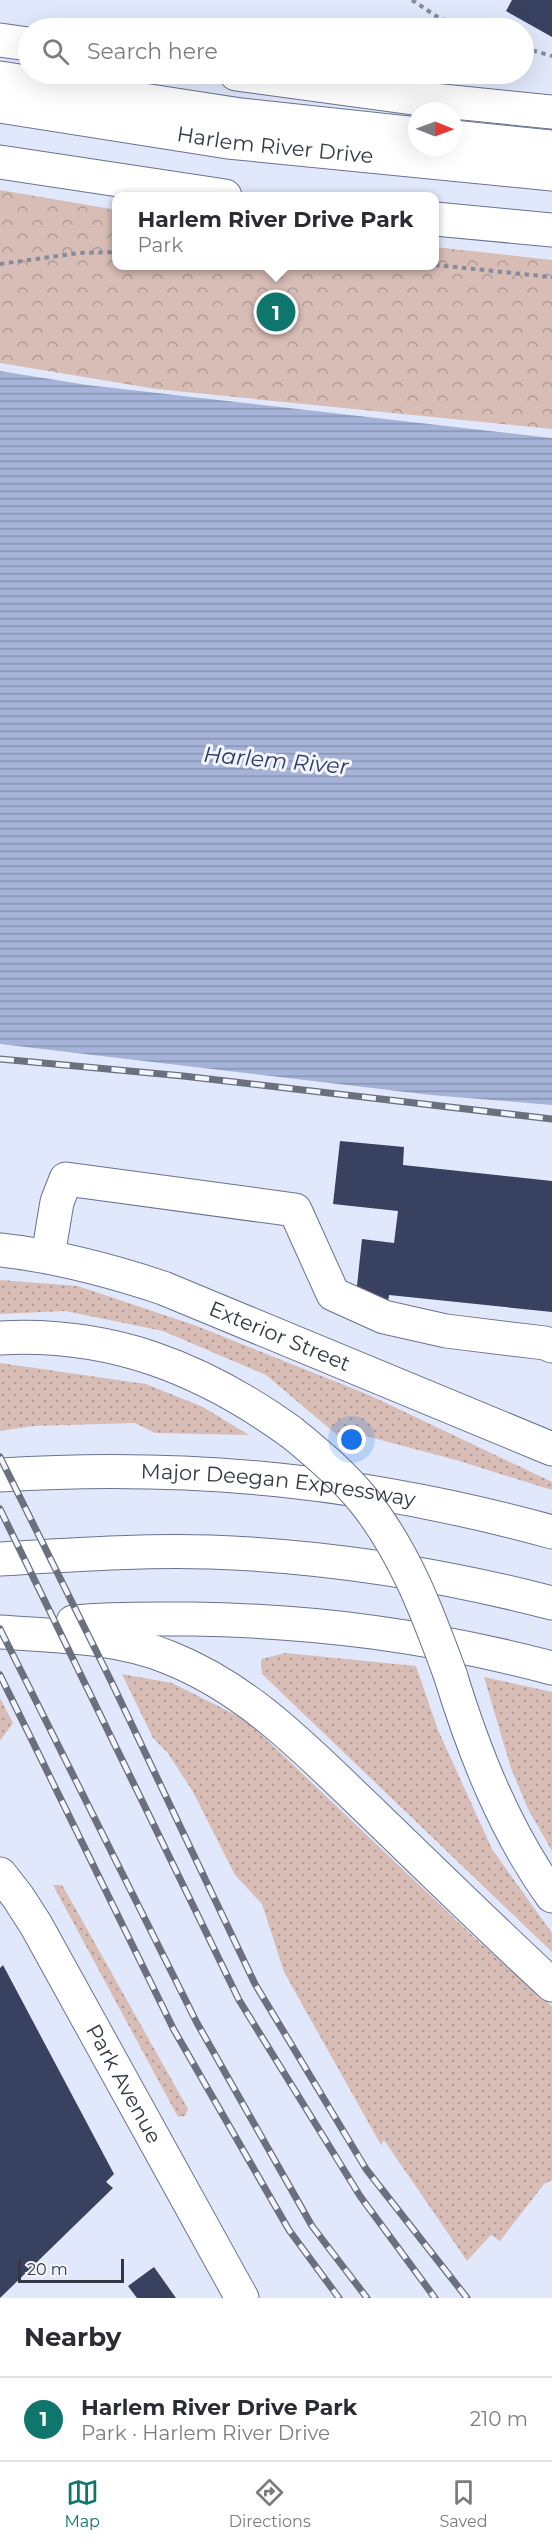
<!DOCTYPE html>
<html lang="en">
<head>
<meta charset="utf-8">
<style>
	body { margin:0; font-family:Montserrat,sans-serif; background:#f7f7f7; color:#2b2b33 }
	.compass { position:absolute; left:408px; top:102px; width:54px; height:54px; border-radius:50%; background:#fff; box-shadow:0 6px 24px #0002; rotate:91deg }
	.scale { position:absolute; left:18px; bottom:15px; width:106px; box-sizing:border-box; padding-left:6px; border:3px solid #333844; border-top:0; font-size:16px; line-height:21px; white-space:nowrap; color:#333844; -webkit-text-stroke:4px #f3f5fc; paint-order:stroke }
	.you { position:absolute; left:352px; top:1440px; width:21px; height:21px; margin:-15px; border:4px solid #fff; border-radius:50%; background:#1a73e8; box-shadow:0 0 0 9px #1a73e833 }
	.badge { display:grid; place-items:center; width:39px; height:39px; border-radius:50%; background:#0f766e; color:#fff; font-size:20px; font-weight:700 }
	.pin { position:absolute; translate:-50% -50%; border:3px solid #fff; box-shadow:0 2px 6px #0006 }
	.popup { position:absolute; left:112px; top:192px; width:327px; height:78px; box-sizing:border-box; display:grid; place-content:center; border-radius:12px; background:#fff; filter:drop-shadow(0 2px 4px #0005); font-size:20px; white-space:nowrap; color:#7c7c81 }
	.popup b { font-size:22px; color:#2b2b33 }
	.popup::after { content:''; position:absolute; left:50%; top:100%; margin-left:-12px; border:12px solid transparent; border-top-color:#fff }
	.list { margin:0; padding:0; list-style:none }
	h2 { display:flex; justify-content:space-between; align-items:center; height:78px; margin:0; padding:0 24px; font-size:26px }
	h2 small { font-size:20px; font-weight:400; color:#7c7c81 }
	.list li { display:grid; grid-template-columns:39px 1fr auto; gap:18px; align-items:center; box-sizing:border-box; height:84px; padding:0 24px; border-top:2px solid #e1e1e2 }
	.list b { display:block; font-size:22px; white-space:nowrap }
	.list p { margin:0; font-size:20px; white-space:nowrap; color:#7c7c81 }
	.list em { font-size:20px; font-style:normal; color:#7c7c81 }
	.icon { flex:none; width:33px; height:33px; fill:none; stroke:currentColor; stroke-width:2; stroke-linecap:round; stroke-linejoin:round }
	.map { position:relative; flex:none; width:552px; height:2298px; overflow:hidden }
	.search { position:absolute; background:#fff; box-shadow:0 6px 24px #0002; left:18px; right:18px; top:18px; height:66px; display:flex; align-items:center; gap:15px; box-sizing:border-box; padding:0 21px; border-radius:33px; color:#7c7c81; font-size:22px }
	.sheet { height:162px; background:#fff }
	nav { display:flex; justify-content:space-around; align-items:center; box-sizing:border-box; height:84px; border-top:2px solid #e1e1e2; background:#fff; font-size:16px; color:#7c7c81 }
	nav a { display:grid; justify-items:center; gap:3px }
	nav .on { color:#0f766e }
	.map>svg:first-child { display:block }
	.grass { fill:url(#grass-dots) }
	.park { fill:url(#park-crowns) }
	.water { fill:url(#water-rules) }
	.building { fill:#384160 }
	.lines { fill:none; stroke-linecap:round; stroke-linejoin:round }
	.minor-casing { stroke:#697390; stroke-width:35 }
	.major-casing { stroke:#697390; stroke-width:35 }
	.highway-casing { stroke:#697390; stroke-width:35 }
	.path { stroke:#858b9a; stroke-width:4; stroke-dasharray:4.5 4.5; stroke-linecap:butt }
	.minor { stroke:#fff; stroke-width:33 }
	.major { stroke:#fff; stroke-width:33 }
	.highway { stroke:#fff; stroke-width:33 }
	.rail-casing { stroke:#6b707f; stroke-width:7 }
	.rail { stroke:#f3f5fc; stroke-width:4.5; stroke-dasharray:14; stroke-linecap:butt }
	.highway-bridge-casing { stroke:#697390; stroke-width:35; stroke-linecap:butt }
	.highway-bridge { stroke:#fff; stroke-width:33 }
	.labels { text-anchor:middle; stroke-width:6; stroke-linejoin:round; paint-order:stroke }
	.street-label { font-size:21px; fill:#333844; stroke:#f3f5fc }
	.water-label { font-size:22px; font-style:italic; fill:#2f3b6c; stroke:#f3f5fc }
</style>
</head>
<body>
<div class="map">
<svg width="552" height="2298" viewBox="0 0 552 2298">
	<defs>
		<pattern id="grass-dots" width="8" height="8" patternUnits="userSpaceOnUse" patternTransform="scale(1.5)"><rect width="8" height="8" fill="#d8bdb6"/><path d="M2 2h.1M6 6h.1" fill="none" stroke="#b09b96" stroke-width="1.8" stroke-linecap="round"/></pattern>
		<pattern id="park-crowns" width="20" height="18" patternUnits="userSpaceOnUse" patternTransform="scale(1.5)"><rect width="20" height="18" fill="#d8bdb6"/><path d="M2 6a3 3 0 1 1 6 0M12 15a3 3 0 1 1 6 0" fill="none" stroke="#b09b96"/></pattern>
		<pattern id="water-rules" width="6" height="5" patternUnits="userSpaceOnUse" patternTransform="scale(1.5)"><rect width="6" height="5" fill="#a6b3d8"/><path d="M0 2.5h6" fill="none" stroke="#8893b1"/></pattern>
	</defs>
	<rect width="100%" height="100%" fill="#e1e8fb"/>
	<!-- grass -->
	<path class="grass" d="M0 1280 78 1286 194 1325 369 1395 552 1482V1490L456 1460 358 1434 343 1440 266 1375 163 1331 65 1311 0 1314Z
		M0 1363 146 1384 203 1407 249 1435 155 1433 135 1423 33 1426 0 1431Z
		M285 1653 416 1666 438 1730 492 1849 552 1933V1952L262 1674 261 1659Z
		M122 1674 172 1683 246 1720 476 1939 552 2006V2180L544 2184 500 2241 491 2235 467 2261 384 2140 381 2145 284 1972 262 1904 235 1875 192 1790 167 1752 153 1738Z
		M484 1677 552 1692V1851L528 1809 511 1768Z
		M0 1698 13 1723 0 1741Z
		M53 1885H62L69 1897 188 2109 185 2116 178 2117Z"/>
	<!-- park -->
	<path class="park" d="M0 190 117 210V266H435V247L552 260V429L156 389 0 363Z"/>
	<!-- water -->
	<path class="water" d="M0 371 87 385 552 438V1105L431 1095 0 1044Z"/>
	<!-- building -->
	<path class="building" d="M512 0H552V37L506 11Z
		M340 1141 404 1147 403 1165 552 1181V1312L389 1295 388 1302 356 1295 362 1239 394 1243 398 1211 333 1204Z
		M3 1965 114 2174 106 2182 113 2188 0 2298V1968Z
		M154 2267 176 2298H137L128 2286Z"/>
	<g class="lines">
		<defs>
			<g id="minor">
				<path d="M0 40 28 44"/>
				<path d="M236 74 413 98 552 112"/>
				<path d="M48 1256 57 1202 66 1179 295 1210 333 1294 384 1317 446 1331 545 1343 552 1346"/>
				<path id="s1" d="M0 1874 18 1897 36 1925 242 2298"/>
			</g>
			<g id="major">
				<path id="s2" d="M0 1250C56 1256 109 1270 163 1288L552 1449"/>
			</g>
			<g id="highway">
				<path d="M0 78 241 115 417 134"/>
				<path id="s3" d="M0 106 228 142 552 174"/>
				<path d="M453 137 552 147"/>
				<path d="M0 162 225 196"/>
				<path d="M435 219 552 230"/>
				<path d="M0 1338C111 1332 202 1368 291 1432"/>
				<path id="s4" d="M0 1475C191 1463 367 1481 552 1532"/>
				<path d="M0 1559C70 1555 140 1550 210 1552 326 1556 440 1574 552 1603"/>
				<path d="M73 1622C113 1618 152 1619 192 1619 318 1621 430 1636 552 1668"/>
				<path d="M0 1632C57 1636 117 1636 170 1658 250 1690 307 1751 368 1809 429 1868 489 1927 552 1985"/>
				<path d="M450 1674C474 1752 504 1829 552 1896"/>
			</g>
		</defs>
		<!-- minor casing -->
		<use href="#minor" class="minor-casing"/>
		<!-- major casing -->
		<use href="#major" class="major-casing"/>
		<!-- highway casing -->
		<use href="#highway" class="highway-casing"/>
		<!-- path -->
		<path class="path" d="M412 0 439 18 466 28
			M524 48 552 56
			M0 264 79 253 117 252
			M435 265 552 277"/>
		<!-- minor -->
		<use href="#minor" class="minor"/>
		<!-- major -->
		<use href="#major" class="major"/>
		<!-- highway -->
		<use href="#highway" class="highway"/>
		<defs>
			<path id="rail" d="M0 1059 183 1076 552 1119
				M0 1457 112 1683 255 1984 366 2169 467 2298
				M0 1509 239 2000 360 2196 435 2298
				M0 1629 197 2023 312 2226 367 2298
				M0 1675 174 2030 289 2230 339 2298"/>
		</defs>
		<!-- rail casing -->
		<use href="#rail" class="rail-casing"/>
		<!-- rail -->
		<use href="#rail" class="rail"/>
		<defs>
			<path id="highway-bridge" d="M291 1432C317 1453 343 1475 364 1501 405 1552 428 1614 450 1674"/>
		</defs>
		<!-- highway-bridge casing -->
		<use href="#highway-bridge" class="highway-bridge-casing"/>
		<!-- highway-bridge -->
		<use href="#highway-bridge" class="highway-bridge"/>
	</g>
	<g class="labels">
		<!-- street labels -->
		<g class="street-label">
			<text dy="7" stroke="none"><textPath href="#s3" startOffset="278">Harlem River Drive</textPath></text>
			<text dy="7" stroke="none"><textPath href="#s2" startOffset="294">Exterior Street</textPath></text>
			<text dy="7" stroke="none"><textPath href="#s4" startOffset="279">Major Deegan Expressway</textPath></text>
			<text dy="7" stroke="none"><textPath href="#s1" startOffset="244">Park Avenue</textPath></text>
		</g>
		<!-- water labels -->
		<g class="water-label">
			<text transform="translate(276 760) rotate(5)" y="8">Harlem River</text>
		</g>
	</g>
</svg>
<svg class="compass" viewBox="-18 -18 36 36"><path d="M0-13l5 13h-10z" fill="#e53935"/><path d="M0 13l5-13h-10z" fill="#7c7c81"/></svg>
<div class="scale">20 m</div>
<div class="you"></div>
<div class="pin badge" style="left:276px;top:312px">1</div>
<div class="popup"><b>Harlem River Drive Park</b>Park</div>
<div class="search"><svg class="icon" aria-label="search" viewBox="0 0 24 24"><circle cx="10" cy="10" r="6"/><path d="M15 15l6 6"/></svg>Search here</div>
</div>
<section class="sheet">
<h2>Nearby<small></small></h2>
<ul class="list">
<li><span class="badge">1</span><div><b>Harlem River Drive Park</b><p>Park · Harlem River Drive</p></div><em>210 m</em></li>
</ul>
</section>
<nav>
<a class="on"><svg class="icon" aria-label="map" viewBox="0 0 24 24"><path d="M3 6l6-2 6 2 6-2v14l-6 2-6-2-6 2zM9 4v14M15 6v14"/></svg>Map</a>
<a><svg class="icon" aria-label="directions" viewBox="0 0 24 24"><path d="M12 3l9 9-9 9-9-9zM9 14v-3h6M13 9l2 2-2 2"/></svg>Directions</a>
<a><svg class="icon" aria-label="saved" viewBox="0 0 24 24"><path d="M7 4h10v16l-5-4-5 4z"/></svg>Saved</a>
</nav>
</body>
</html>
